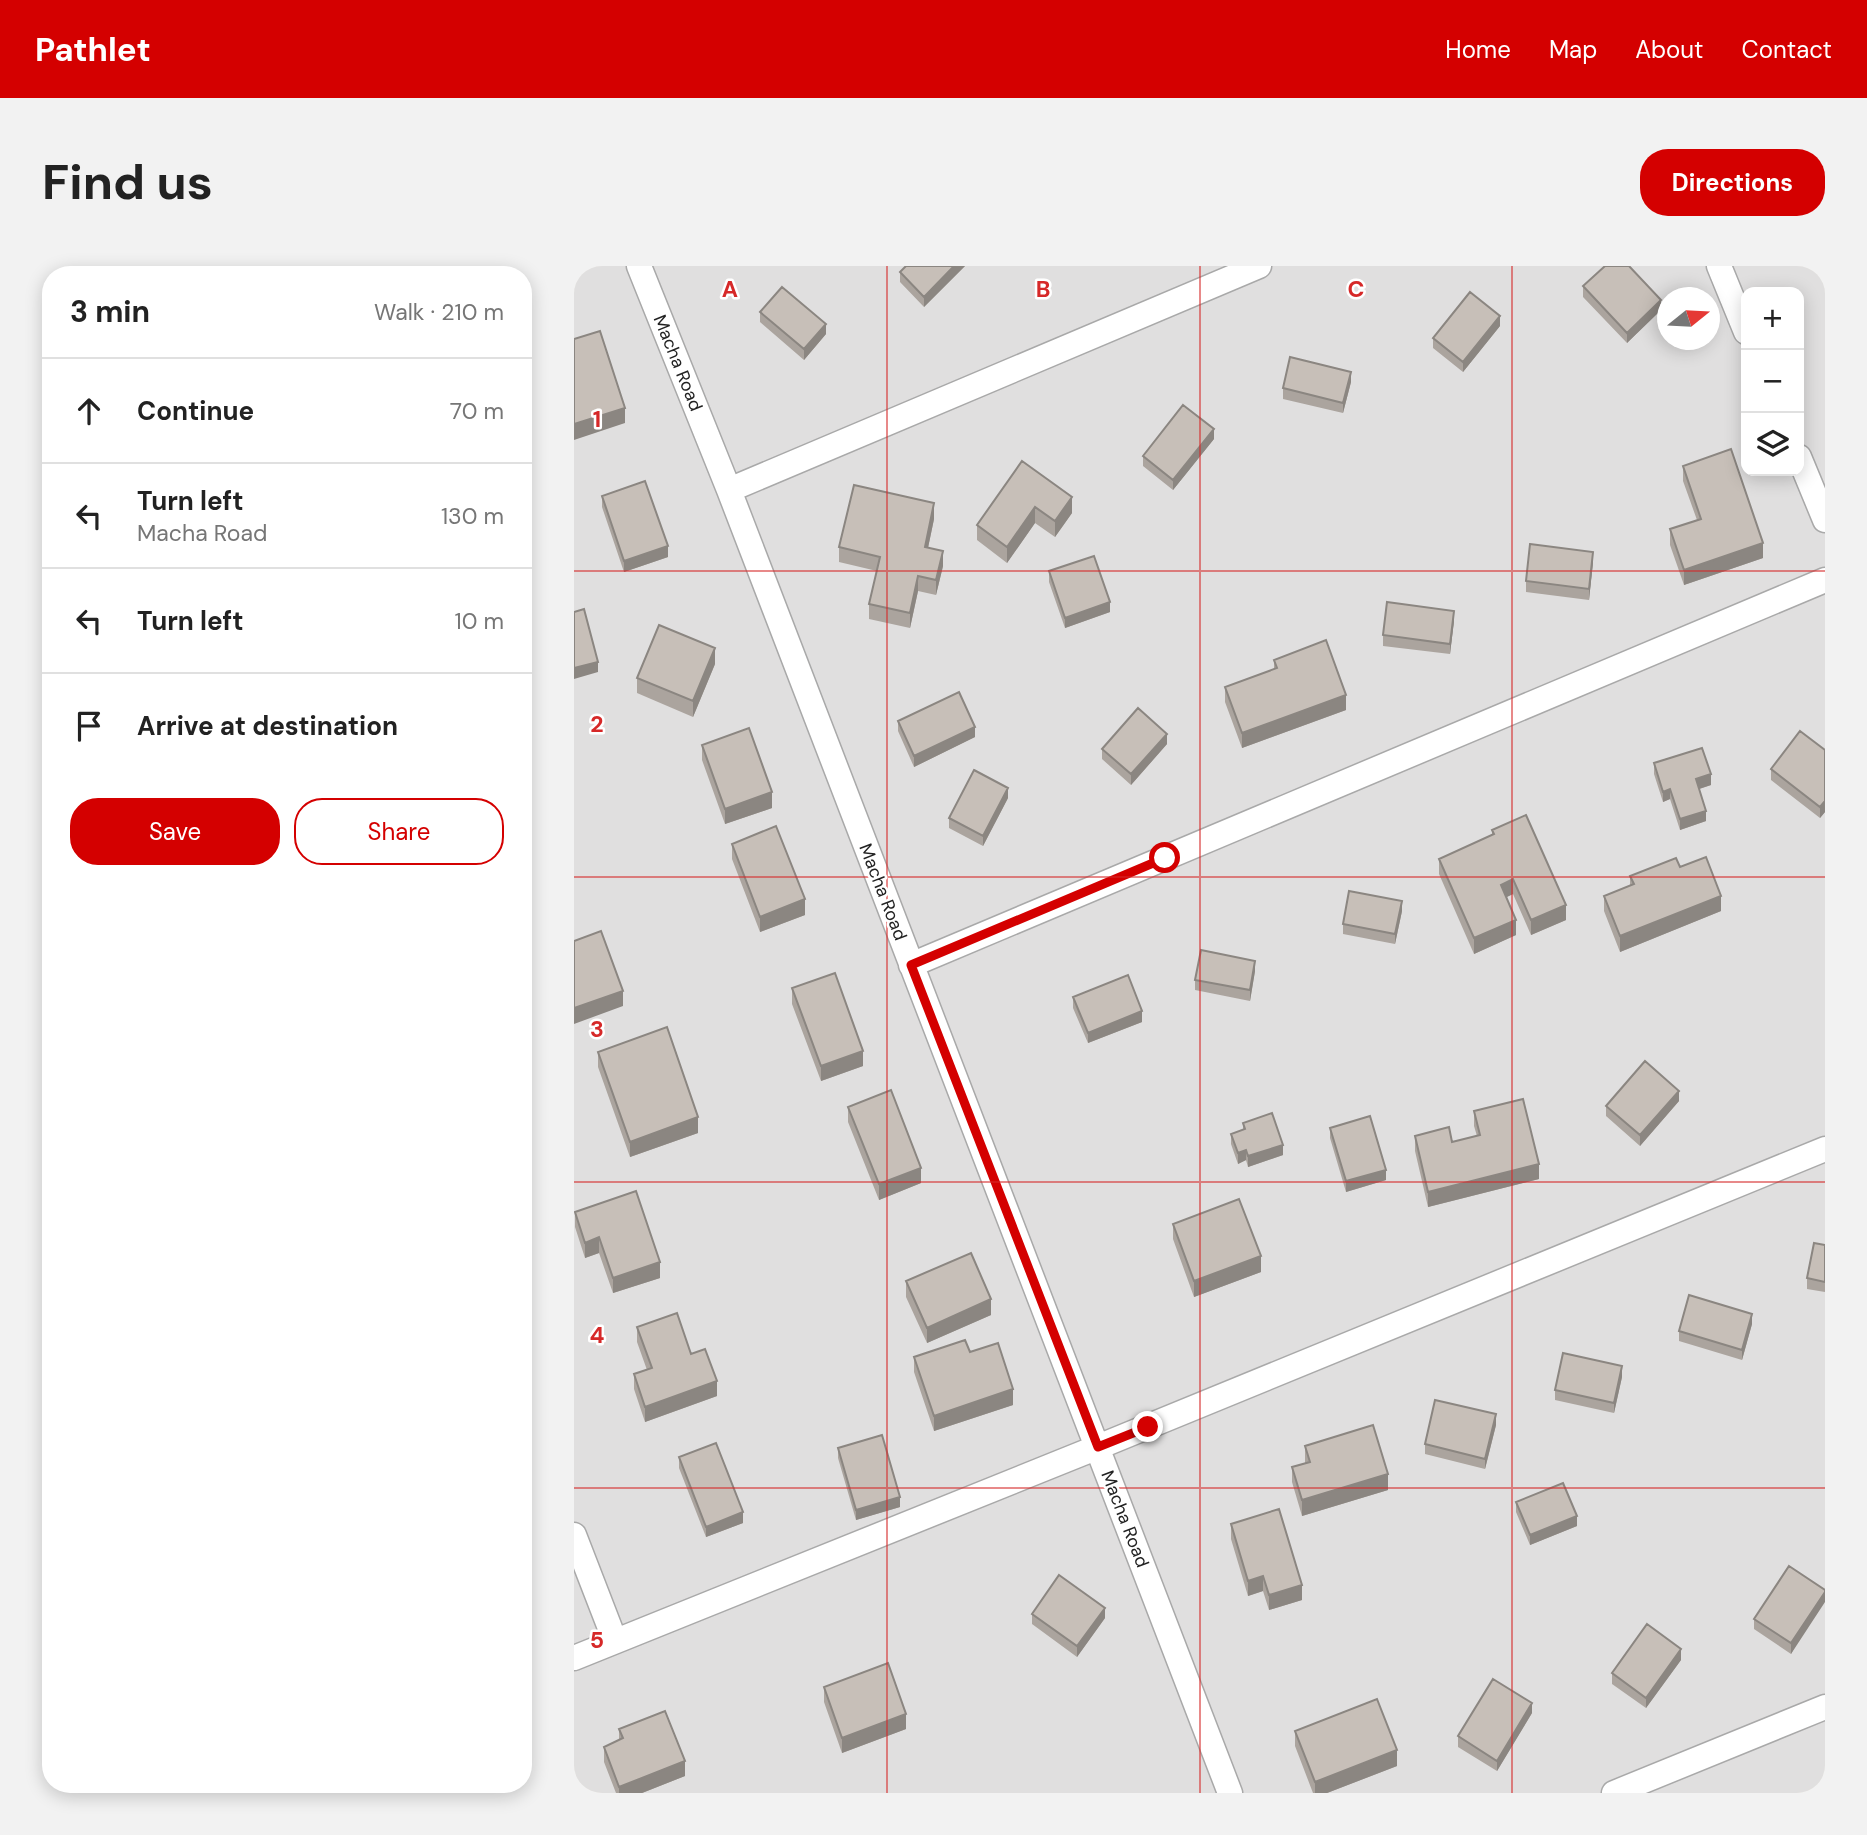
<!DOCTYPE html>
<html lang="en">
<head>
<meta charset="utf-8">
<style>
	body { margin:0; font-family:"DM Sans",sans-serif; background:#f2f2f2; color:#222 }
	.controls { position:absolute; right:21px; top:21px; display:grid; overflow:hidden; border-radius:14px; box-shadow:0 4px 18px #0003 }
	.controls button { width:63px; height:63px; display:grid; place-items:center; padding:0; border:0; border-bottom:2px solid #e0e0e0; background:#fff; color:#222; font:35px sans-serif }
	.compass { position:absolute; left:1083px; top:21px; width:63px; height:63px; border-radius:50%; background:#fff; box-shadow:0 4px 18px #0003; rotate:72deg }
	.stop { position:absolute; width:21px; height:21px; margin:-16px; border:5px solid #d40000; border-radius:50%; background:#fff }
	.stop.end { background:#d40000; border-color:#fff; box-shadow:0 2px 7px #0008 }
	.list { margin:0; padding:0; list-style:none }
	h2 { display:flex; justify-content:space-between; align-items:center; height:91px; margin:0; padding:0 28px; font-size:30px }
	h2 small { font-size:23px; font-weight:400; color:#767676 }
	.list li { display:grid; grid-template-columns:46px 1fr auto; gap:21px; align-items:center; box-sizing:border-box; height:105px; padding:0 28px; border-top:2px solid #e0e0e0 }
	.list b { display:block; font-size:26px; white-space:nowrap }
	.list p { margin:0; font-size:23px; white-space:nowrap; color:#767676 }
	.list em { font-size:23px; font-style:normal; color:#767676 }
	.actions { display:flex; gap:14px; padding:21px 28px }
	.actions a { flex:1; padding:16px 0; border:2px solid #d40000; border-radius:28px; text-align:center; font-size:24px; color:#d40000 }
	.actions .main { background:#d40000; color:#fff }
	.icon { flex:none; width:38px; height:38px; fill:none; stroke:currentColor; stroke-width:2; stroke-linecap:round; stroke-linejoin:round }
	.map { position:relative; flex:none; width:1251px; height:1527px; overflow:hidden; border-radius:28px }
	header { display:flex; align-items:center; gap:42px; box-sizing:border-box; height:98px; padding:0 35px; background:#d40000; color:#fff }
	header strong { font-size:33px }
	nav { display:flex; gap:38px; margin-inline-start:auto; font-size:24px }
	.intro { display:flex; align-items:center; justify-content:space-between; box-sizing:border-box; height:168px; padding:0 42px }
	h1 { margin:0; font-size:49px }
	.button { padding:18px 32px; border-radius:28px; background:#d40000; color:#fff; font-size:24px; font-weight:700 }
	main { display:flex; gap:42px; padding:0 42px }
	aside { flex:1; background:#fff; border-radius:28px; box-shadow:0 4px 18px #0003 }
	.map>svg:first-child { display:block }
	.residential { fill:#e0dfdf; fill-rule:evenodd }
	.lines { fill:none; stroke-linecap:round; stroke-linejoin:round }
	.street-casing { stroke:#a9a9a9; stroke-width:27 }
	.street { stroke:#fff; stroke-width:24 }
	.wall { fill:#aba49e }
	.shaded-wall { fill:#8b8681 }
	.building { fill:#c7bfb8; stroke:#8b8681; stroke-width:2 }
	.route { stroke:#d40000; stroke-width:9 }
	.grid { fill:none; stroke:#d62828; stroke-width:2; stroke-opacity:0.55 }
	.labels { text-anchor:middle; stroke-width:5; stroke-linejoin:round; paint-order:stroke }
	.street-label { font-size:18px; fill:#222; stroke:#fff }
	.grid-label { font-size:23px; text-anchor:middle; font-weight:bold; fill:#d62828; stroke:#fff; stroke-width:5; stroke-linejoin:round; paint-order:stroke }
</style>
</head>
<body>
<header>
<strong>Pathlet</strong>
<nav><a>Home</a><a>Map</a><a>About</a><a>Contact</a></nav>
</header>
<div class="intro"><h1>Find us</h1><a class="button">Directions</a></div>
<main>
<aside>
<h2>3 min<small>Walk · 210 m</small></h2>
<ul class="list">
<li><svg class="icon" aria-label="ahead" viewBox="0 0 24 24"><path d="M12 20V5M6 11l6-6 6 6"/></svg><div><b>Continue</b></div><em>70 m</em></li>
<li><svg class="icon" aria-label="left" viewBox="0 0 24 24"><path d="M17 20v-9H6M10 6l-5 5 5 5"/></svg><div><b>Turn left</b><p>Macha Road</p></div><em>130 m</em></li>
<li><svg class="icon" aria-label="left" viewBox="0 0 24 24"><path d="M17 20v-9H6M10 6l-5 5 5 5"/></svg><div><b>Turn left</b></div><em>10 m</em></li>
<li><svg class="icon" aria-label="arrive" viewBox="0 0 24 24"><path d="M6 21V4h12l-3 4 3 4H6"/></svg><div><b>Arrive at destination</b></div></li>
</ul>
<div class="actions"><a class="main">Save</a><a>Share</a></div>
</aside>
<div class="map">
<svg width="1251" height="1527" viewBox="0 0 1251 1527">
	<rect width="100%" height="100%" fill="#f2efe9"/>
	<!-- residential -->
	<path class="residential" d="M0 0H1251V1527H0ZM1172 26H1225V205H1172ZM1094 32H1136V74H1094Z"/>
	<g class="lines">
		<defs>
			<path id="street" d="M65 0 155 224 656 1527
				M1145 0 1172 66
				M1225 191 1251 254
				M155 224 685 0
				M337 699 1251 314
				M0 1269 41 1375
				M0 1392 524 1181 1251 883
				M1040 1527 1251 1441"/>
		</defs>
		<!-- street casing -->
		<use href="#street" class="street-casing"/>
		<!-- street -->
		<use href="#street" class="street"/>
	</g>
	<!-- wall -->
	<path class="wall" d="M332 0H391L350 41 326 16V6Z
		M1009 20 1087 44 1053 77 1009 31Z
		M186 46 252 68 230 94 186 56Z
		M926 60 889 106 859 82V72Z
		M777 116 769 147 709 133V122Z
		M640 173 599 224 569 200V190Z
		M448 195 498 247 481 271 461 257 433 297 403 274V259Z
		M1109 200 1189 292 1110 319 1096 279V263L1123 254 1109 215Z
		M28 230 94 291 50 306 28 241Z
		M360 253 354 282 369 300 362 329 344 325 336 362 295 353V338L303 305 265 296V281Z
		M1019 296 1015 334 952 326V315Z
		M475 305 536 346 491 362 475 316Z
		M880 355 876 388 809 380V369Z
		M700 394 772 444 668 482 651 436V421L700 403Z
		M141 398 119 451 63 427V412Z
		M324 455 401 471 340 501 324 465Z
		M593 478 557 519 528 493V483Z
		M128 479 198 542 151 558 128 494Z
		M1251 484V546L1246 552 1197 514V503Z
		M1080 497 1137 519 1125 523 1132 555 1106 564 1096 533 1089 536 1080 508Z
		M434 532 409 580 375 562V552Z
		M918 564 992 654 957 669 939 628 932 631 942 669 900 688 865 608V593L918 569Z
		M158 578 231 649 186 666 158 593Z
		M1106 601 1147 645 1046 686 1030 645V630L1056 620V610Z
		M828 645 821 678 769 668V658Z
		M681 705 676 735 621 724V714Z
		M218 722 289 800 247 815 218 738Z
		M499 731 568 756 514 777 499 742Z
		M24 786 124 867 56 891 24 801Z
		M1105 835 1066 880 1032 850V840Z
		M274 841 347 917 305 934 274 856Z
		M900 845 965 913 854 941 841 885V870L878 876 903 870 900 860Z
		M669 857 709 889 674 901 672 894 664 898 657 878V868L669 864Z
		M756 862 812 914 772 926 756 872Z
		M1 946 86 1012 39 1027 25 987 11 992 1 961Z
		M599 958 687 1006 620 1031 599 973Z
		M1251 979V1026L1233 1023V1012Z
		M332 1015 417 1049 353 1077 332 1031Z
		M1178 1058 1168 1094 1105 1075V1065Z
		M63 1061 117 1088 143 1130 71 1156 60 1123V1108L73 1104 63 1076Z
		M396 1086 439 1139 360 1165 340 1106V1091Z
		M1048 1111 1040 1147 981 1134V1124Z
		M922 1159 911 1203 851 1188V1178Z
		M731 1180 814 1224 728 1250 718 1216V1201L731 1197Z
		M264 1182 326 1241 282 1254 264 1192Z
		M105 1191 169 1257 132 1271 105 1202Z
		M942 1236 1003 1260 956 1279 942 1246Z
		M657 1258 728 1334 695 1344 689 1325 674 1330 657 1273Z
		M1251 1324 1217 1388 1180 1363V1353Z
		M458 1348 531 1352 503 1391 458 1358Z
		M1107 1394 1072 1442 1038 1418V1407Z
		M250 1421 332 1463 268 1487 250 1436Z
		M958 1447 923 1505 884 1481V1470Z
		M45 1463 111 1510 68 1527H42L30 1496V1481L45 1474Z
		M721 1465 823 1500 753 1527H739L721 1480Z"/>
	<!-- shaded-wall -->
	<path class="shaded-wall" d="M380 0H391L350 41V31Z
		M1087 34V44L1053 77V67Z
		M926 50V60L889 106V96Z
		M252 58V68L230 94V83Z
		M777 106V116L769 147V137Z
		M51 142V157L0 174V158Z
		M640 163V173L599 224V214Z
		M498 231V247L481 271V255Z
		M360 237V253L351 296V281Z
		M461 241V257L433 297V281Z
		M1189 277V292L1110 319V304Z
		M94 280V291L50 306V295Z
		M369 285V300L362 329V314Z
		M1019 286V296L1015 334V323Z
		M344 310V325L336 362V347Z
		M536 336V346L491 362V352Z
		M880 345V355L876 388V378Z
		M141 382V398L119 451V435Z
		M24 396V406L0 413V402Z
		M772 429V444L668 482V467Z
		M401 461V471L340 501V490Z
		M593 468V478L557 519V508Z
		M1137 508V519L1122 524V513Z
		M434 522V532L409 580V570Z
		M1096 523V533L1089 536V526Z
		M198 526V542L151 558V543Z
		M1251 535V546L1246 552V541Z
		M1132 545V555L1106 564V553Z
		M939 613V628L927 634V619Z
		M1147 630V645L1046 686V670Z
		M231 633V649L186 666V651Z
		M828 635V645L821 678V668Z
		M992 639V654L957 669V654Z
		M942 654V669L900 688V672Z
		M681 695V705L676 735V724Z
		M49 725V740L0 758V742Z
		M568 745V756L514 777V767Z
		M289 785V800L247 815V800Z
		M1105 825V835L1066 880V869Z
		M124 851V867L56 891V876Z
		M709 879V889L674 901V890Z
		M672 884V894L664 898V887Z
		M965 898V913L854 941V926Z
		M347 902V917L305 934V918Z
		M812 904V914L772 926V915Z
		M25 971V987L11 992V977Z
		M687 990V1006L620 1031V1015Z
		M86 996V1012L39 1027V1012Z
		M417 1033V1049L353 1077V1062Z
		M1178 1048V1058L1168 1094V1084Z
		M1048 1100V1111L1040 1147V1137Z
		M143 1115V1130L71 1156V1141Z
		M439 1123V1139L360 1165V1150Z
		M922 1148V1159L911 1203V1193Z
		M814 1208V1224L728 1250V1234Z
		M326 1231V1241L282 1254V1244Z
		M169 1246V1257L132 1271V1261Z
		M1003 1250V1260L956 1279V1269Z
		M689 1310V1325L674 1330V1315Z
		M728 1319V1334L695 1344V1329Z
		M1251 1326V1336L1217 1388V1377Z
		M531 1342V1352L503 1391V1380Z
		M1107 1383V1394L1072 1442V1432Z
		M958 1437V1447L923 1505V1495Z
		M332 1448V1463L268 1487V1472Z
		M823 1484V1500L753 1527H741V1516Z
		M111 1495V1510L68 1527H45V1521Z"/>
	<!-- building -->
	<path class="building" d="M332 0H380L350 31 326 6Z
		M1031 0H1055L1087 34 1053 67 1009 20Z
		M208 21 252 58 230 83 186 46Z
		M896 26 926 50 889 96 859 72Z
		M26 65 51 142 0 158V73Z
		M716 91 777 106 769 137 709 122Z
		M609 139 640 163 599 214 569 190Z
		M1157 183 1189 277 1110 304 1096 263 1127 253 1109 200Z
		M448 195 498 231 481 255 461 241 433 281 403 259Z
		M71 215 94 280 50 295 28 230Z
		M280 219 360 237 351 281 369 285 362 314 344 310 336 347 295 338 306 291 265 281Z
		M956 278 1019 286 1015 323 952 315Z
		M520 290 536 336 491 352 475 305Z
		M813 336 880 345 876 378 809 369Z
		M10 343 24 396 0 402V346Z
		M85 359 141 382 119 435 63 412Z
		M752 374 772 429 668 467 651 421 703 402 700 394Z
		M385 426 401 461 340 490 324 455Z
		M564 442 593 468 557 508 528 483Z
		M175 462 198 526 151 543 128 479Z
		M1226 465 1251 484V535L1246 541 1197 503Z
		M1128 482 1137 508 1122 513 1132 545 1106 553 1096 523 1089 526 1080 497Z
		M400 504 434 522 409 570 375 552Z
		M952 549 992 639 957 654 939 613 927 619 942 654 900 672 865 593 920 568 918 564Z
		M202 560 231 633 186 651 158 578Z
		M1132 591 1147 630 1046 670 1030 630 1060 618 1056 610 1102 592 1106 601Z
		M775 625 828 635 821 668 769 658Z
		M27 665 49 725 0 742V675Z
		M627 684 681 695 676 724 621 714Z
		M261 707 289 785 247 800 218 722Z
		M554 709 568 745 514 767 499 731Z
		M93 761 124 851 56 876 24 786Z
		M1071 795 1105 825 1066 869 1032 840Z
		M317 824 347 902 305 918 274 841Z
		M949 833 965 898 854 926 841 870 875 861 878 876 906 869 900 845Z
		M698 847 709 879 674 890 672 884 664 887 657 868 671 863 669 857Z
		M796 850 812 904 772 915 756 862Z
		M62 925 86 996 39 1012 25 971 11 977 1 946Z
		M665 933 687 990 620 1015 599 958Z
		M1240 977 1251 979V1016L1233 1012Z
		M397 987 417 1033 353 1062 332 1015Z
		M1115 1029 1178 1048 1168 1084 1105 1065Z
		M103 1047 117 1088 131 1083 143 1115 71 1141 60 1108 78 1102 63 1061Z
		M391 1074 396 1086 424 1077 439 1123 360 1150 340 1091Z
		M989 1087 1048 1100 1040 1137 981 1124Z
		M861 1134 922 1148 911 1193 851 1178Z
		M799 1159 814 1208 728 1234 718 1201 736 1196 731 1180Z
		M308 1169 326 1231 282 1244 264 1182Z
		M142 1177 169 1246 132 1261 105 1191Z
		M989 1217 1003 1250 956 1269 942 1236Z
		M705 1243 728 1319 695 1329 689 1310 674 1315 657 1258Z
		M1215 1300 1251 1324V1326L1217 1377 1180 1353Z
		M485 1309 531 1342 503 1380 458 1348Z
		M1073 1358 1107 1383 1072 1432 1038 1407Z
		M314 1397 332 1448 268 1472 250 1421Z
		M919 1413 958 1437 923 1495 884 1470Z
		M803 1433 823 1484 741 1516 721 1465Z
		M91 1445 111 1495 45 1521 30 1481 49 1472 45 1463Z"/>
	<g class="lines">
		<!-- route -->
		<path class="route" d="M574 1161 524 1181 337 699 591 592"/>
	</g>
	<!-- grid -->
	<path class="grid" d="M313 0V1527M626 0V1527M938 0V1527M0 305H1251M0 611H1251M0 916H1251M0 1222H1251"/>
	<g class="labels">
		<!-- street labels -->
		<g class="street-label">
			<text transform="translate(104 97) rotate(68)" y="6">Macha Road</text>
			<text transform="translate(309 626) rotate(69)" y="6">Macha Road</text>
			<text transform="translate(551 1253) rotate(69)" y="6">Macha Road</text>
		</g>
	</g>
	<g class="grid-label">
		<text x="156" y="31">A</text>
		<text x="469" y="31">B</text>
		<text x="782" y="31">C</text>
		<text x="23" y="161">1</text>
		<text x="23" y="466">2</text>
		<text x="23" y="771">3</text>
		<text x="23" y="1077">4</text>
		<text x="23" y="1382">5</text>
	</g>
</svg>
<div class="controls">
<button>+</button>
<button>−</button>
<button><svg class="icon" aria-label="layers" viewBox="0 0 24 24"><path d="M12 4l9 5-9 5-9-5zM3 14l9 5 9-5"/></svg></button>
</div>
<svg class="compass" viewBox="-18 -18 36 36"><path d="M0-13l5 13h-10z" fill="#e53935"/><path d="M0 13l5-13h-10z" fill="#767676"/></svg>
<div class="stop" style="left:591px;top:592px"></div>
<div class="stop end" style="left:574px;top:1161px"></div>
</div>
</main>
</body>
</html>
